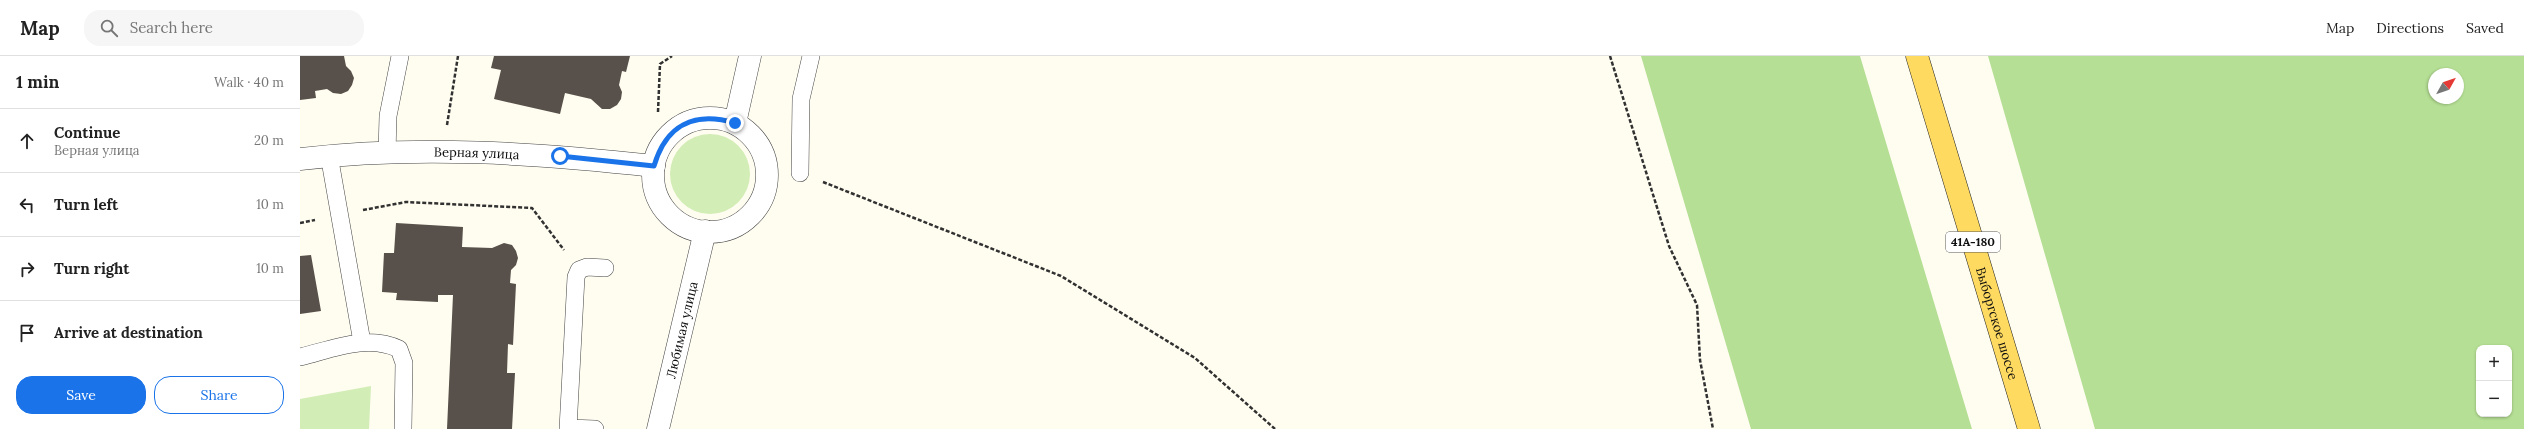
<!DOCTYPE html>
<html lang="en">
<head>
<meta charset="utf-8">
<style>
	body { margin:0; font-family:Lora,serif; background:#f6f6f6; color:#222 }
	.controls { position:absolute; right:12px; bottom:12px; display:grid; overflow:hidden; border-radius:8px; box-shadow:0 1px 3px #0004 }
	.controls button { width:36px; height:36px; display:grid; place-items:center; padding:0; border:0; border-bottom:1px solid #e0e0e0; background:#fff; color:#222; font:20px sans-serif }
	.compass { position:absolute; left:2128px; top:12px; width:36px; height:36px; border-radius:50%; background:#fff; box-shadow:0 1px 3px #0004; rotate:50deg }
	.stop { position:absolute; width:12px; height:12px; margin:-9px; border:3px solid #1a73e8; border-radius:50%; background:#fff }
	.stop.end { background:#1a73e8; border-color:#fff; box-shadow:0 1px 4px #0008 }
	.list { margin:0; padding:0; list-style:none }
	h2 { display:flex; justify-content:space-between; align-items:center; height:52px; margin:0; padding:0 16px; font-size:17px }
	h2 small { font-size:13px; font-weight:400; color:#767676 }
	.list li { display:grid; grid-template-columns:26px 1fr auto; gap:12px; align-items:center; box-sizing:border-box; height:64px; padding:0 16px; border-top:1px solid #e0e0e0 }
	.list b { display:block; font-size:15px; white-space:nowrap }
	.list p { margin:0; font-size:13px; white-space:nowrap; color:#767676 }
	.list em { font-size:13px; font-style:normal; color:#767676 }
	.actions { display:flex; gap:8px; padding:12px 16px }
	.actions a { flex:1; padding:9px 0; border:1px solid #1a73e8; border-radius:16px; text-align:center; font-size:14px; color:#1a73e8 }
	.actions .main { background:#1a73e8; color:#fff }
	.icon { flex:none; width:22px; height:22px; fill:none; stroke:currentColor; stroke-width:2; stroke-linecap:round; stroke-linejoin:round }
	.map { position:relative; flex:none; width:2224px; height:373px; overflow:hidden }
	header { display:flex; align-items:center; gap:24px; box-sizing:border-box; height:56px; padding:0 20px; background:#fff; border-bottom:1px solid #e0e0e0 }
	header strong { font-size:19px }
	nav { display:flex; gap:22px; margin-inline-start:auto; font-size:14px }
	.search { width:280px; height:36px; background:#f6f6f6; display:flex; align-items:center; gap:10px; box-sizing:border-box; padding:0 14px; border-radius:16px; color:#767676; font-size:15px }
	main { display:flex }
	aside { flex:1; background:#fff }
	.map>svg:first-child { display:block }
	.green { fill:#d2edb6 }
	.forest { fill:#b5df94; fill-rule:evenodd }
	.building { fill:#58504a }
	.lines { fill:none; stroke-linecap:round; stroke-linejoin:round }
	.service-casing { stroke:#424242; stroke-width:18 }
	.minor-casing { stroke:#424242; stroke-width:23 }
	.primary-casing { stroke:#202020; stroke-width:23 }
	.path { stroke:#313131; stroke-width:2.5; stroke-dasharray:4 2; stroke-linecap:butt }
	.service { stroke:#fff; stroke-width:17 }
	.minor { stroke:#fff; stroke-width:22 }
	.primary { stroke:#ffda60; stroke-width:22 }
	.route { stroke:#1a73e8; stroke-width:5 }
	.labels { text-anchor:middle; stroke-width:4; stroke-linejoin:round; paint-order:stroke }
	.shield { fill:#fff; stroke:#575757; stroke-width:1 }
	.shield-label { font-size:12px; font-weight:bold; fill:#0f0f0f }
	.street-label { font-size:13px; fill:#0f0f0f; stroke:#fff }
</style>
</head>
<body>
<header>
<strong>Map</strong>
<div class="search"><svg class="icon" aria-label="search" viewBox="0 0 24 24"><circle cx="10" cy="10" r="6"/><path d="M15 15l6 6"/></svg>Search here</div>
<nav><a>Map</a><a>Directions</a><a>Saved</a></nav>
</header>
<main>
<aside>
<h2>1 min<small>Walk · 40 m</small></h2>
<ul class="list">
<li><svg class="icon" aria-label="ahead" viewBox="0 0 24 24"><path d="M12 20V5M6 11l6-6 6 6"/></svg><div><b>Continue</b><p>Верная улица</p></div><em>20 m</em></li>
<li><svg class="icon" aria-label="left" viewBox="0 0 24 24"><path d="M17 20v-9H6M10 6l-5 5 5 5"/></svg><div><b>Turn left</b></div><em>10 m</em></li>
<li><svg class="icon" aria-label="right" viewBox="0 0 24 24"><path d="M7 20v-9h11M14 6l5 5-5 5"/></svg><div><b>Turn right</b></div><em>10 m</em></li>
<li><svg class="icon" aria-label="arrive" viewBox="0 0 24 24"><path d="M6 21V4h12l-3 4 3 4H6"/></svg><div><b>Arrive at destination</b></div></li>
</ul>
<div class="actions"><a class="main">Save</a><a>Share</a></div>
</aside>
<div class="map">
<svg width="2224" height="373" viewBox="0 0 2224 373">
	<rect width="100%" height="100%" fill="#fffcf0"/>
	<!-- green -->
	<path class="green" d="M370 118a40 40 0 1 1 80 0a40 40 0 1 1-80 0Z
		M71 330 69 373H0V343Z"/>
	<!-- forest -->
	<path class="forest" d="M1341 0H1560L1672 373H1451Z
		M1688 0H2224V373H1795ZM2134 18H2158V42H2134ZM2179 292H2209V358H2179Z"/>
	<!-- building -->
	<path class="building" d="M0 0H44L46 10 51 15 54 22 52 29 48 35 41 38 33 37 27 33 15 35 16 42 0 44Z
		M194 0H330L326 16 322 15 319 29 322 36 321 43 317 49 310 53H302L291 43 265 37 260 58 194 43 201 14 191 12Z
		M96 167 163 171 162 191 192 192 204 187 212 189 216 195 218 202 216 209 211 214 210 227 216 228 213 289 208 288 207 317H215L212 373H147L153 239H138V246L96 244 97 237 82 236 84 197H94Z
		M11 199 21 255 0 258V200Z"/>
	<g class="lines">
		<defs>
			<path id="service" d="M87 97 88 60 100 0
				M29 99 62 286
				M500 117 501 43 511 0
				M0 301C33 293 67 278 99 293L104 307 103 373
				M268 372 295 373
				M268 373 276 221 279 214 287 211 305 212"/>
			<g id="minor">
				<circle cx="410" cy="119" r="57"/>
				<path d="M435 67 450 0"/>
				<path id="s1" d="M0 103C118 89 236 97 354 110"/>
				<path id="s2" d="M358 373 405 175"/>
			</g>
			<g id="primary">
				<path id="s3" d="M1617 0 1729 373"/>
			</g>
		</defs>
		<!-- service casing -->
		<use href="#service" class="service-casing"/>
		<!-- minor casing -->
		<use href="#minor" class="minor-casing"/>
		<!-- primary casing -->
		<use href="#primary" class="primary-casing"/>
		<!-- path -->
		<path class="path" d="M1310 0 1369 190 1397 249 1400 304 1413 373
			M358 56 360 8 372 0
			M147 69 158 0
			M523 126 761 220 895 302 975 373
			M63 154 106 146 232 152 264 194
			M0 167 15 164"/>
		<!-- service -->
		<use href="#service" class="service"/>
		<!-- minor -->
		<use href="#minor" class="minor"/>
		<!-- primary -->
		<use href="#primary" class="primary"/>
	</g>
	<g class="lines">
		<!-- route -->
		<path class="route" d="M260 100 354 110C366 69 394 55 435 67"/>
	</g>
	<g class="labels">
		<!-- shield labels -->
		<rect class="shield" x="1646" y="176" width="54" height="20" rx="3"/>
		<g class="shield-label">
			<text x="1673" y="190">41А-180</text>
		</g>
		<!-- street labels -->
		<g class="street-label">
			<text dy="5" stroke="none"><textPath href="#s1" startOffset="177">Верная улица</textPath></text>
			<text dy="5" stroke="none"><textPath href="#s3" startOffset="279">Выборгское шоссе</textPath></text>
			<text dy="5" stroke="none"><textPath href="#s2" startOffset="102">Любимая улица</textPath></text>
		</g>
	</g>
</svg>
<div class="controls">
<button>+</button>
<button>−</button>
</div>
<svg class="compass" viewBox="-18 -18 36 36"><path d="M0-13l5 13h-10z" fill="#e53935"/><path d="M0 13l5-13h-10z" fill="#767676"/></svg>
<div class="stop" style="left:260px;top:100px"></div>
<div class="stop end" style="left:435px;top:67px"></div>
</div>
</main>
</body>
</html>
